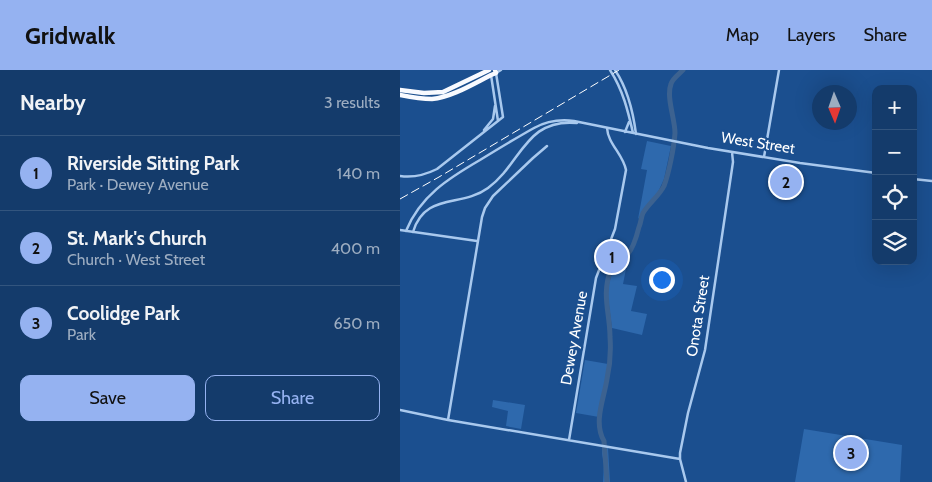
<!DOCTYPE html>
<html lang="en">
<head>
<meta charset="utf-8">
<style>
	body { margin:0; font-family:Cabin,sans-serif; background:#214673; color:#f1f3f6 }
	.controls { position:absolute; right:15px; top:15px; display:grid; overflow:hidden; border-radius:10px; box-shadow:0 5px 20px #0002 }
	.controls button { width:45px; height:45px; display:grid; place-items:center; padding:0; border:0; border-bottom:1px solid #33557e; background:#143b6b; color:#f1f3f6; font:25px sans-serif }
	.compass { position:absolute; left:412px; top:15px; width:45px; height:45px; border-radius:50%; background:#143b6b; box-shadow:0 5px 20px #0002; rotate:178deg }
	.you { position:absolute; left:261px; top:209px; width:18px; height:18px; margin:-12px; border:4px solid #fff; border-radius:50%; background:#1a73e8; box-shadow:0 0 0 8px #1a73e833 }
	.badge { display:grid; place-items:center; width:32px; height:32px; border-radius:50%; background:#95b2f1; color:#111; font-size:16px; font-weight:700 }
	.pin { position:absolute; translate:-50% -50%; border:2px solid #fff; box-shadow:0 1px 5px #0006 }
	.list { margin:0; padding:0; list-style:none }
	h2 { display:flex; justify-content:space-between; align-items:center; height:65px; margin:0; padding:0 20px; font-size:21px }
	h2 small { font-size:16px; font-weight:400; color:#9dadc1 }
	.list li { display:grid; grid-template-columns:32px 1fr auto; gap:15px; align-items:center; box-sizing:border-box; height:75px; padding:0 20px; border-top:1px solid #33557e }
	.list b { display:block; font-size:19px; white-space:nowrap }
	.list p { margin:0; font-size:16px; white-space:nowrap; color:#9dadc1 }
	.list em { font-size:16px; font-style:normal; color:#9dadc1 }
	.actions { display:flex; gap:10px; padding:15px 20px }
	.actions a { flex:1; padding:11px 0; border:1px solid #95b2f1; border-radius:10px; text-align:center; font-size:18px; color:#95b2f1 }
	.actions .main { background:#95b2f1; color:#111 }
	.icon { flex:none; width:28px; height:28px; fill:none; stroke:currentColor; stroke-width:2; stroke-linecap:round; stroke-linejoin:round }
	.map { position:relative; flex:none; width:532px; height:412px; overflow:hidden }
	header { display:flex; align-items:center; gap:30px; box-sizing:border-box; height:70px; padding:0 25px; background:#95b2f1; color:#111 }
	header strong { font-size:24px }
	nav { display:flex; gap:28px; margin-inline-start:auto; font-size:18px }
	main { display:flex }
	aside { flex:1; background:#143b6b }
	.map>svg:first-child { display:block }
	.green { fill:#2e69ad }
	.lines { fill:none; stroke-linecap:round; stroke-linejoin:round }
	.river { stroke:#3c6290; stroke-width:5 }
	.tertiary { stroke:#a9c9ee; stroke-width:2.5 }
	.trunk { stroke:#f8faff; stroke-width:4.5 }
	.rail { stroke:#fff; stroke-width:1; stroke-dasharray:9 4; stroke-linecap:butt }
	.labels { text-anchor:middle; stroke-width:4.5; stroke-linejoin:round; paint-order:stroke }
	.street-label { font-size:15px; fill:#fff; stroke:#1b4f8f }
</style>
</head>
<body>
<header>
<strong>Gridwalk</strong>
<nav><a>Map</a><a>Layers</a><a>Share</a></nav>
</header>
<main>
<aside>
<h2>Nearby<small>3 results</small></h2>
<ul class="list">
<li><span class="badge">1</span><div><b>Riverside Sitting Park</b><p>Park · Dewey Avenue</p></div><em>140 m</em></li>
<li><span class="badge">2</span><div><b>St. Mark's Church</b><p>Church · West Street</p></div><em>400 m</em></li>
<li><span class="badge">3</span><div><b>Coolidge Park</b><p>Park</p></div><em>650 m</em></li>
</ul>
<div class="actions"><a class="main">Save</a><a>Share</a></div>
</aside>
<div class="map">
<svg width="532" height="412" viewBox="0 0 532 412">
	<rect width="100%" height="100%" fill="#1b4f8f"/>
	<!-- green -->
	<path class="green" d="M247 71 271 76 264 109 259 120 255 127 245 138 238 149 247 100 241 99Z
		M214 197 226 199 223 214 237 216 231 241 247 244 242 265 212 258 207 220Z
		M185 290 208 294 199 347 176 343Z
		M93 330 125 335 121 359 106 356 108 341 92 337Z
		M404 359 502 375 500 412H395Z
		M202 377 208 378 210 412H203L204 394 202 384Z"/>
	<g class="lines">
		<!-- river -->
		<path class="river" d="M207 412 204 371C193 352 204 329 207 309 210 295 211 280 210 267 210 242 201 225 211 199 216 187 221 191 227 185 233 179 237 165 239 157 241 153 241 147 243 143 249 133 259 126 264 116 269 103 274 77 275 63 275 49 266 27 271 14 272 9 279 4 283 0"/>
		<!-- tertiary -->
		<path class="tertiary" d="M210 0C223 20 228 41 233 63
			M215 0C228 19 233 41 236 64
			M91 5 98 51
			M84 60 93 49 95 36
			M225 62 229 52
			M364 87 379 0
			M0 106C13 108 25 105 37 99L103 47 96 3 101 0
			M513 109 532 111
			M0 160 77 171
			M6 161C20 126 49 108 80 90 98 79 116 68 134 58 147 51 159 49 174 51L308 78 400 93 476 103
			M13 162C25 122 61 138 88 118 122 93 125 48 177 53
			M0 340 48 350 280 389
			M48 350 82 147 85 138 93 126 133 88 147 76
			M169 370 196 208 215 159 226 100C223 84 208 74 207 58
			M286 412 280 389V383L288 343 305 280 333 92 332 82"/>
		<!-- trunk -->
		<path class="trunk" d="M0 20 24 23 43 22 89 0
			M0 25C10 27 21 29 32 29 52 27 73 14 91 5L96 3 95 0"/>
		<!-- rail -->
		<path class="rail" d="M0 129 39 107 219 0"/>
	</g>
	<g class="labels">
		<!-- street labels -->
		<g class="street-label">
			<text transform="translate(358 73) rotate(9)" y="5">West Street</text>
			<text transform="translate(298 246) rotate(-81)" y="5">Onota Street</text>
			<text transform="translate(174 268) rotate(-80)" y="5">Dewey Avenue</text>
		</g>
	</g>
</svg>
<div class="controls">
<button>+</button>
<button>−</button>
<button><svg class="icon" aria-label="locate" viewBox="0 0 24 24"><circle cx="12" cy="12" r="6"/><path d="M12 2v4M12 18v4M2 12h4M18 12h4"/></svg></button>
<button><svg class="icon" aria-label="layers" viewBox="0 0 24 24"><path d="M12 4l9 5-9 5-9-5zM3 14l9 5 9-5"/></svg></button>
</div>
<svg class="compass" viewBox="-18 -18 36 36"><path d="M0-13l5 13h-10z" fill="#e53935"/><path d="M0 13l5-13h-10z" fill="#9dadc1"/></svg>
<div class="you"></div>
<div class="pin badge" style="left:212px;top:187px">1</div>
<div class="pin badge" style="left:386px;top:112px">2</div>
<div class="pin badge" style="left:451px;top:383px">3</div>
</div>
</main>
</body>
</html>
